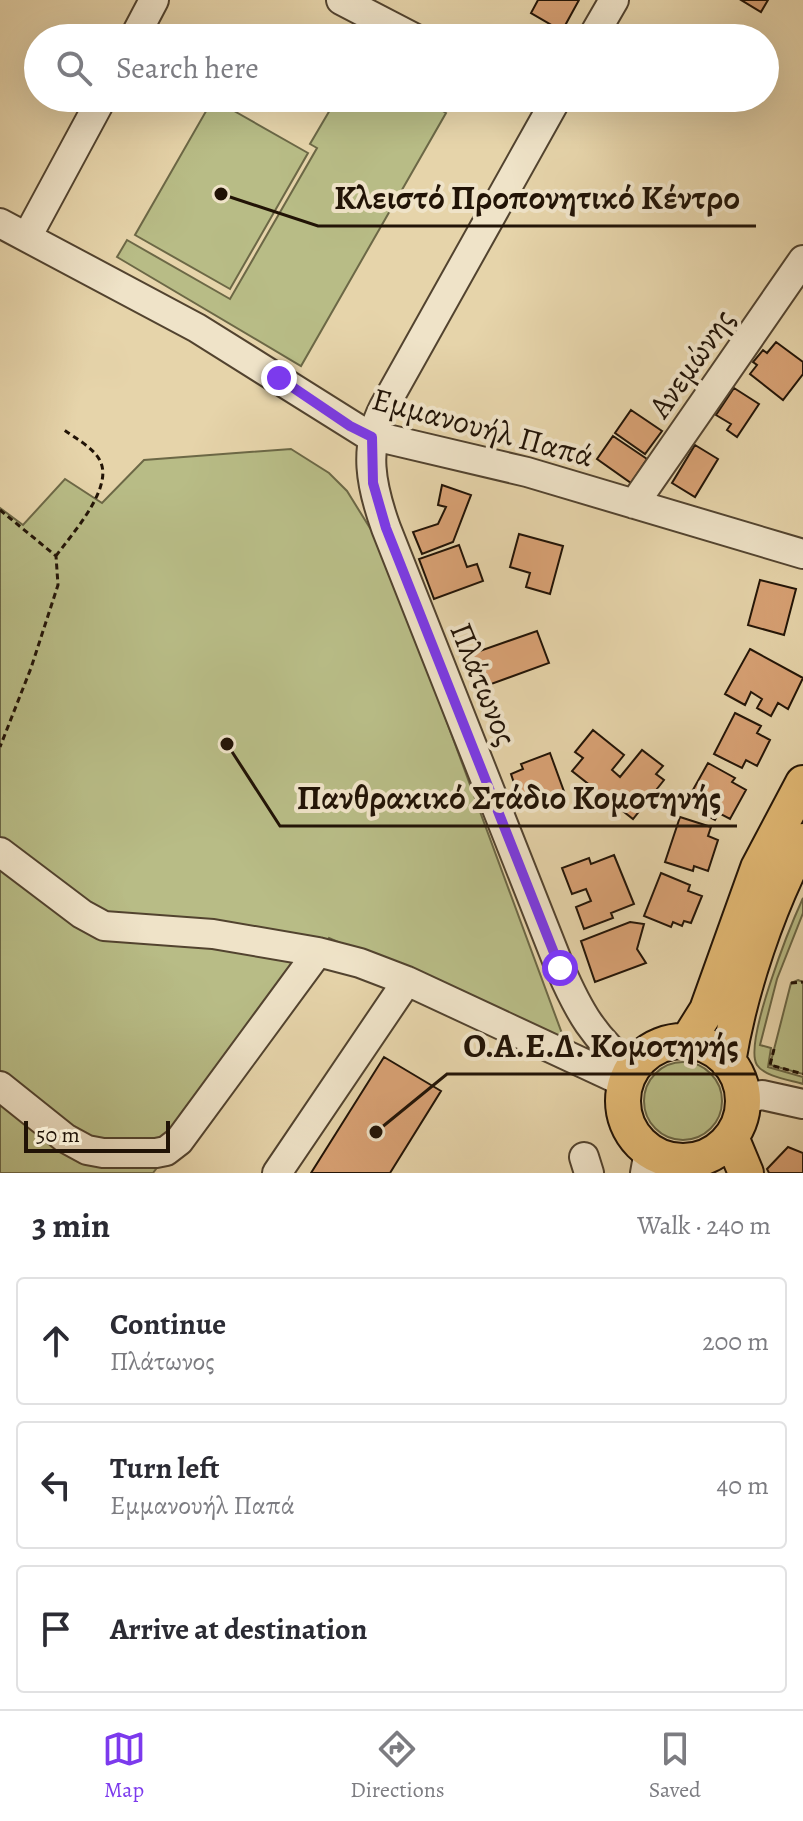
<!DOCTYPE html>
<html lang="en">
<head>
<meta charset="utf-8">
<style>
	body { margin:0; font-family:Alegreya,serif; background:#f7f7f7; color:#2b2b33 }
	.scale { position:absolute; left:24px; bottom:20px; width:146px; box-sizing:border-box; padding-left:8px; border:4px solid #211306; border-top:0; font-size:22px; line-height:28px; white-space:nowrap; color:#211306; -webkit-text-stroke:6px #efe3c8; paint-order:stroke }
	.stop { position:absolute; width:24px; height:24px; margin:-18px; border:6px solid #7c3aed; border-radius:50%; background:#fff }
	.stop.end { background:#7c3aed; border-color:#fff; box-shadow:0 2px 8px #0008 }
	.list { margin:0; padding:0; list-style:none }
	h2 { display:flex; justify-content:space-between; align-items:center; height:104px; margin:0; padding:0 32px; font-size:34px }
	h2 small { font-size:26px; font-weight:400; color:#7c7c81 }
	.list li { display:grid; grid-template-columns:52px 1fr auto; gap:24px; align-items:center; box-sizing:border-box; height:128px; margin:0 16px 16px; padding:0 16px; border:2px solid #e1e1e2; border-radius:8px }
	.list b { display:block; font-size:30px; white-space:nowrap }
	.list p { margin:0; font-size:26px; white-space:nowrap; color:#7c7c81 }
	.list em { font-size:26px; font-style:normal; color:#7c7c81 }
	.icon { flex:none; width:44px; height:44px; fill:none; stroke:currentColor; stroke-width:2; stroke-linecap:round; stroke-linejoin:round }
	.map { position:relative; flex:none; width:803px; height:1173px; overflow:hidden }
	.search { position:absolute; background:#fff; box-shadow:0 8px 32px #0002; left:24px; right:24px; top:24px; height:88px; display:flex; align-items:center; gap:20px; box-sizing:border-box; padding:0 28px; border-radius:44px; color:#7c7c81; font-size:30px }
	.sheet { height:536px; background:#fff }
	nav { display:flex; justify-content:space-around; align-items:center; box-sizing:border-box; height:112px; border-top:2px solid #e1e1e2; background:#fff; font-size:22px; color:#7c7c81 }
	nav a { display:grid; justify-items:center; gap:4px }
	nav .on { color:#7c3aed }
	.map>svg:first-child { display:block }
	.green { fill:#b8bc86; stroke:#6c6846; stroke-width:2 }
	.building { fill:#d8a174; stroke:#211306; stroke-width:2 }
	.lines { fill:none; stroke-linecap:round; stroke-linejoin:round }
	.minor-casing { stroke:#52432f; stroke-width:32 }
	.major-casing { stroke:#211306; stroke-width:38 }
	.path { stroke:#211306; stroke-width:3; stroke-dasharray:6 4; stroke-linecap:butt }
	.minor { stroke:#efe3c8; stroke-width:28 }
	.major { stroke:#e3ba75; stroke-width:34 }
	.route { stroke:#7c3aed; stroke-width:10 }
	.labels { text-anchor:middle; stroke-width:8; stroke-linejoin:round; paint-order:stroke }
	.street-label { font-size:32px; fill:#211306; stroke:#efe3c8 }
	.leader { fill:none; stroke:#211306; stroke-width:3 }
	.callout-dot { fill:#211306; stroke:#efe3c8; stroke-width:3 }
	.callout-label { font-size:34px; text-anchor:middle; font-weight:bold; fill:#211306; stroke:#efe3c8; stroke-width:8; stroke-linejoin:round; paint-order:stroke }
</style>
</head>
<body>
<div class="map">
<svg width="803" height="1173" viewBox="0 0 803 1173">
	<rect width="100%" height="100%" fill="#e6d4aa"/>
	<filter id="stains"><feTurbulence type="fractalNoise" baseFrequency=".0025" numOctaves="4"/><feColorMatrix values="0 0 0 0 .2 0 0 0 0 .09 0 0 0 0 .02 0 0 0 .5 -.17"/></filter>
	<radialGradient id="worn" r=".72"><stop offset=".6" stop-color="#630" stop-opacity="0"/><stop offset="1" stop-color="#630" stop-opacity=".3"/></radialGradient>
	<!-- green -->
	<path class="green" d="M337 98H420L446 113 301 366 117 257 127 240 230 299 317 148 310 144Z
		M213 99 308 153 230 289 135 235Z
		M291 449 329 473 347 491 383 549 564 1039 329 938 153 1173H0V508L23 525 65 479 102 503 144 460Z
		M803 898V913L777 979 760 1045 771 1048 768 1067 803 1077V1084C790 1080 765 1077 757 1065 743 1043 791 924 803 898Z
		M798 980 803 982V1074L770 1065 791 983Z
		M644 1101a39 39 0 1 1 78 0a39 39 0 1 1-78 0Z"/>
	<!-- building -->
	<path class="building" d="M538 0H579L562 31 531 13Z
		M741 0H768L761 12Z
		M776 342 803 362V374L783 400 750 374 757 365 753 362 763 350 767 353Z
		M734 388 759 404 737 437 727 430 731 424 716 415Z
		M631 410 662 431 645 454 615 433Z
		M613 436 647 459 631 483 597 459Z
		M695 445 718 459 695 497 672 483Z
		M442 485 471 495 453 542 422 554 413 532 438 524 446 507 438 505Z
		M519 534 563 546 550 594 526 587 530 573 510 567Z
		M459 545 467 567 477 564 483 581 434 599 419 559Z
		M760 580 796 589 784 635 748 625Z
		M537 631 549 663 483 687 471 654Z
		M750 649 803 678 788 709 778 703 771 716 757 708 762 699 751 692 745 705 725 694Z
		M735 713 761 726 757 733 770 740 757 766 746 760 742 768 714 754Z
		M593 730 624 755 612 770 620 777 642 750 663 766 656 774 664 780 633 819 572 771 583 758 575 752Z
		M550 753 566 797 537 808 535 802 522 807 511 774 523 769 521 764Z
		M708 763 735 778 732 782 746 790 730 819 719 813 715 820 685 804Z
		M680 817 711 827 708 836 718 840 708 871 694 866 693 871 665 862Z
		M614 855 634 904 611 913 613 918 584 929 576 907 591 901 586 889 572 894 562 868 589 858 591 864Z
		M661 873 690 885 688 891 702 896 691 923 684 921 682 926 673 922 671 927 644 916Z
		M630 922 644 924 637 949 646 963 595 982 581 941Z
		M384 1057 441 1091 390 1173H311Z
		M788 1147 803 1153V1173H769L767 1169Z"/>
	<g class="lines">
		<defs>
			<path id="minor" d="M341 0 414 38
				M134 38 154 0
				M592 38 614 0
				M557 98 384 407C363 448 371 486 386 528L560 968C579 1012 594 1038 632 1069
				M0 223 197 328 366 434 527 472 803 554
				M27 237 102 98
				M634 504 803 260
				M0 852 82 914 104 926 213 934 318 952 360 963 407 981 626 1083
				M0 1086 65 1138 87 1150 103 1153H156L166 1151 179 1141 318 952
				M743 1099 762 1095 803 1104
				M584 1157 589 1173
				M277 1173 407 981
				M645 1173 649 1151"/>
			<path id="major" d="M623 1101a60 60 0 1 1 120 0a60 60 0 1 1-120 0Z
				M687 1042 707 1010 758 868 803 783
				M728 1062C740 989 768 906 803 841
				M731 1137 746 1173"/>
		</defs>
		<!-- minor casing -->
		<use href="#minor" class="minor-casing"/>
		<!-- major casing -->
		<use href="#major" class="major-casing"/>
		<!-- path -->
		<path class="path" d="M0 510 56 556 58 585 31 668 0 747
			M56 556C71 535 112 490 101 463 96 449 75 438 64 430
			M791 983 803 982
			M774 1049 770 1065 803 1074"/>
		<!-- minor -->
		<use href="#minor" class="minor"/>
		<!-- major -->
		<use href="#major" class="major"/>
	</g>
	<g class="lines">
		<!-- route -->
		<path class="route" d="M279 378 350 426 372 437 373 483 386 528 560 968"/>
	</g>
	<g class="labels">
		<!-- street labels -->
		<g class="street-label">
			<text transform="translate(691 363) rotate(-55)" y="11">Ανεμώνης</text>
			<text transform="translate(483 427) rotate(15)" y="11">Εμμανουήλ Παπά</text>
			<text transform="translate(484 684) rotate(68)" y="11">Πλάτωνος</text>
		</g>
	</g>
	<!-- callouts -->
	<path class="leader" d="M221 194L318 226H756M227 744L280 826H737M376 1132L447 1074H756"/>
	<g class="callout-dot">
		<circle cx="221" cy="194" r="8"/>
		<circle cx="227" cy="744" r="8"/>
		<circle cx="376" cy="1132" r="8"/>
	</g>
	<g class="callout-label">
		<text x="537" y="209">Κλειστό Προπονητικό Κέντρο</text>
		<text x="509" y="809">Πανθρακικό Στάδιο Κομοτηνής</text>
		<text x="601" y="1057">Ο.Α.Ε.Δ. Κομοτηνής</text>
	</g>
	<rect width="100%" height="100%" filter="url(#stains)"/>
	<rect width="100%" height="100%" fill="url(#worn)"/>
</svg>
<div class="scale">50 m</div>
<div class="stop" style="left:560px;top:968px"></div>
<div class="stop end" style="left:279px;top:378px"></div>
<div class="search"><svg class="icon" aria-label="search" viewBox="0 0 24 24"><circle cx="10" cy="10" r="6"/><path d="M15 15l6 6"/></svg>Search here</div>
</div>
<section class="sheet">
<h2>3 min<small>Walk · 240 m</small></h2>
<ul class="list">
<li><svg class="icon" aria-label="ahead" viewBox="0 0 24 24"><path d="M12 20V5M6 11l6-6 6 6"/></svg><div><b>Continue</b><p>Πλάτωνος</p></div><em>200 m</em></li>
<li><svg class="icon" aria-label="left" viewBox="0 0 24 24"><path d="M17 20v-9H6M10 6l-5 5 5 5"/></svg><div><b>Turn left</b><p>Εμμανουήλ Παπά</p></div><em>40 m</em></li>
<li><svg class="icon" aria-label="arrive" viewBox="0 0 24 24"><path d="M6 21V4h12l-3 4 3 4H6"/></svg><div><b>Arrive at destination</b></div></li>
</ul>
</section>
<nav>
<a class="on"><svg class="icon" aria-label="map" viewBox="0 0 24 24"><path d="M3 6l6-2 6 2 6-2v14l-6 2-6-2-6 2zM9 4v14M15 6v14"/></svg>Map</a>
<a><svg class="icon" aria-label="directions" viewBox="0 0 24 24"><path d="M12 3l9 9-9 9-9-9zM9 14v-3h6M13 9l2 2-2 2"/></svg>Directions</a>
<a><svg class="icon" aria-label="saved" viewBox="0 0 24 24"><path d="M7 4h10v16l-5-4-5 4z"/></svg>Saved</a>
</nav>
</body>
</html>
